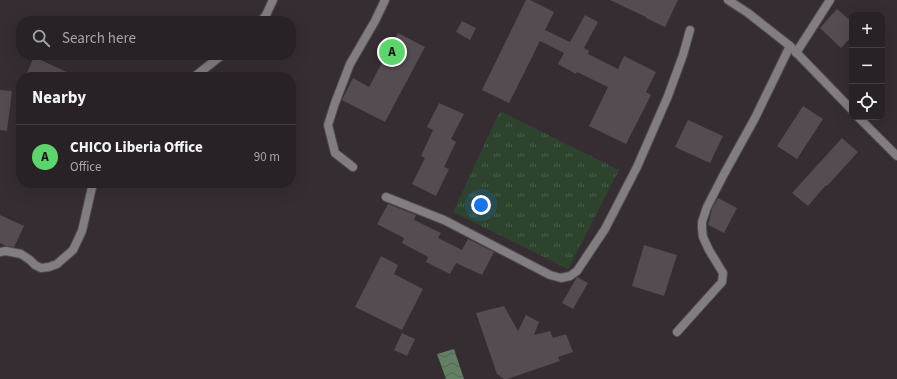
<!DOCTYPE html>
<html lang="en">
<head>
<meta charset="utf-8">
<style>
	body { margin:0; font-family:"Source Sans 3",sans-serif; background:#302a2e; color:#f1f3f6 }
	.controls { position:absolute; right:12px; top:12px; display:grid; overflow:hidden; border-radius:8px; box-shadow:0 4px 16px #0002 }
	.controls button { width:36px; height:36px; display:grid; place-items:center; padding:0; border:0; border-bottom:1px solid #443f43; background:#282226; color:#f1f3f6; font:20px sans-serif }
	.you { position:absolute; left:481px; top:205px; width:14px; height:14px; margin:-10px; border:3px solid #fff; border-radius:50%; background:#1a73e8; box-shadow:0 0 0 6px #1a73e833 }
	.badge { display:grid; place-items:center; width:26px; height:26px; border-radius:50%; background:#5ed56c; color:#111; font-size:13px; font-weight:700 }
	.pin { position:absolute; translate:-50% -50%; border:2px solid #fff; box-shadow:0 1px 4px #0006 }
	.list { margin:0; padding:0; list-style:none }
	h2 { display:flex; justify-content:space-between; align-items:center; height:52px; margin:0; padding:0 16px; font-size:17px }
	h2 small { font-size:13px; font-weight:400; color:#a5a4a7 }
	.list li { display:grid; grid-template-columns:26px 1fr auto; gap:12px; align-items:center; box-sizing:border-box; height:64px; padding:0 16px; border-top:1px solid #443f43 }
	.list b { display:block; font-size:15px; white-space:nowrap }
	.list p { margin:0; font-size:13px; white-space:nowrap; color:#a5a4a7 }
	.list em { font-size:13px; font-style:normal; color:#a5a4a7 }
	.icon { flex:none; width:22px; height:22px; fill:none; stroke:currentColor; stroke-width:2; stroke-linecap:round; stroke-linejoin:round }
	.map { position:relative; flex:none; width:897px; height:379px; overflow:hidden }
	.search { position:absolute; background:#282226; box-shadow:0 4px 16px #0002; left:16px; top:16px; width:280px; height:44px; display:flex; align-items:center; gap:10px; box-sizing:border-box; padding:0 14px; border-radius:16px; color:#a5a4a7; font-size:15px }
	.panel { position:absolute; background:#282226; box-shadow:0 4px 16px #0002; left:16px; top:72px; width:280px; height:116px; border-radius:16px }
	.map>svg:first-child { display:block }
	.grass { fill:url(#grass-tufts) }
	.water { fill:url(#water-waves) }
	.building { fill:#544c51 }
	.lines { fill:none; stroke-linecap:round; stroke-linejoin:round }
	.minor-casing { stroke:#524a4f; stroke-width:10 }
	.tertiary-casing { stroke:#524a4f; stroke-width:10 }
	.minor { stroke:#817d80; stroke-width:8 }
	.tertiary { stroke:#817d80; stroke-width:8 }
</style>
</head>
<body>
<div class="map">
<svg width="897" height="379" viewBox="0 0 897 379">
	<defs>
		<pattern id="grass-tufts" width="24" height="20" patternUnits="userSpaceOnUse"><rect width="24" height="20" fill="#2d432e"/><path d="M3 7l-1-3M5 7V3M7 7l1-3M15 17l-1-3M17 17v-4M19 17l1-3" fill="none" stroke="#4c5e4c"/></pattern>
		<pattern id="water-waves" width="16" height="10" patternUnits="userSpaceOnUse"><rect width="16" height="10" fill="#637f64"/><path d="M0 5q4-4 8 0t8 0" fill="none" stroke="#566556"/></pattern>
	</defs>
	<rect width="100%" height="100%" fill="#352d32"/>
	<!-- grass -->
	<path class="grass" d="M500 111 619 170 568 269 453 212Z"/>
	<!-- water -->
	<path class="water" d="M454 349 464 379H446L437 354Z"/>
	<!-- building -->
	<path class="building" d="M526 0H530L554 12 545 30 570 42 585 15 598 22 584 48 589 51 588 54 618 69 624 56 656 72 646 92 651 95 626 144 589 126 608 87 577 72 576 74 558 64 564 53 540 41 509 103 482 90Z
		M610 0H678L665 27 646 18V17Z
		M837 9 852 22V36L841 48 820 28Z
		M462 21 476 28 470 40 456 32Z
		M398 33 425 47 385 122 342 100 353 78 369 87 385 57 380 54 387 41 392 44Z
		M34 57 78 77H25Z
		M0 90 12 91 7 131 0 130Z
		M439 103 464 114 451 139 456 142 444 167 449 169 436 196 412 184 425 158 421 156 433 130 427 127Z
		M803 106 823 119 797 159 777 146Z
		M688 120 723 136 710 163 675 147Z
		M842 138 858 152 827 186 826 185 808 206 792 193Z
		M718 198 737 208 724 233 708 225 712 209Z
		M388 204 416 215 414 220 441 233 438 238 462 250 468 239 494 252 482 275 456 263 450 274 426 262 428 257 402 243 404 238 377 224Z
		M0 215 24 226 14 247 6 246 0 243Z
		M644 245 677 255 664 296 632 286Z
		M381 256 398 265 394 274 423 289 402 330 355 307Z
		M577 277 588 283 573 309 562 303Z
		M504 306 518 331 526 315 539 322 534 335 550 331 553 338 566 334 573 352 558 357 560 361 507 379H504L497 374 476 313Z
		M402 333 415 339 407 356 394 350Z"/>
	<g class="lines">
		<defs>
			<path id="minor" d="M261 21 266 15 273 0
				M796 53 830 0
				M194 77 222 55
				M353 167 335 153 328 125 335 103 350 64 375 21 385 0
				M386 197 444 220 550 275 561 278 570 276 577 271 605 229 637 167 668 96 683 55 690 30
				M0 252 6 251 21 254 30 260 35 265 41 268 49 267 57 264 73 250 82 231 93 183
				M677 332 722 282 723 273 709 250 703 237 702 229V222L707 207 724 174 755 118 790 46"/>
			<path id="tertiary" d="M728 0 748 13 790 46 852 110
				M858 117 897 156"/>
		</defs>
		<!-- minor casing -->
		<use href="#minor" class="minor-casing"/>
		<!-- tertiary casing -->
		<use href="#tertiary" class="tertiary-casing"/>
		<!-- minor -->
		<use href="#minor" class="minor"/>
		<!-- tertiary -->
		<use href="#tertiary" class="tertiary"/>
	</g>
</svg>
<div class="controls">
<button>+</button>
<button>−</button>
<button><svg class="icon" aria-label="locate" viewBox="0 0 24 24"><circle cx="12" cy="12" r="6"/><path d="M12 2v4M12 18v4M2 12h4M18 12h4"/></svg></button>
</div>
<div class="you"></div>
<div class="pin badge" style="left:392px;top:52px">A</div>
<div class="search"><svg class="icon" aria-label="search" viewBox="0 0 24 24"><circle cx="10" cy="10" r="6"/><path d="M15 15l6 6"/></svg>Search here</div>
<section class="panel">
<h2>Nearby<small></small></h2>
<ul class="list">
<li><span class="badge">A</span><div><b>CHICO Liberia Office</b><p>Office</p></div><em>90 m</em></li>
</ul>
</section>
</div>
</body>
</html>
